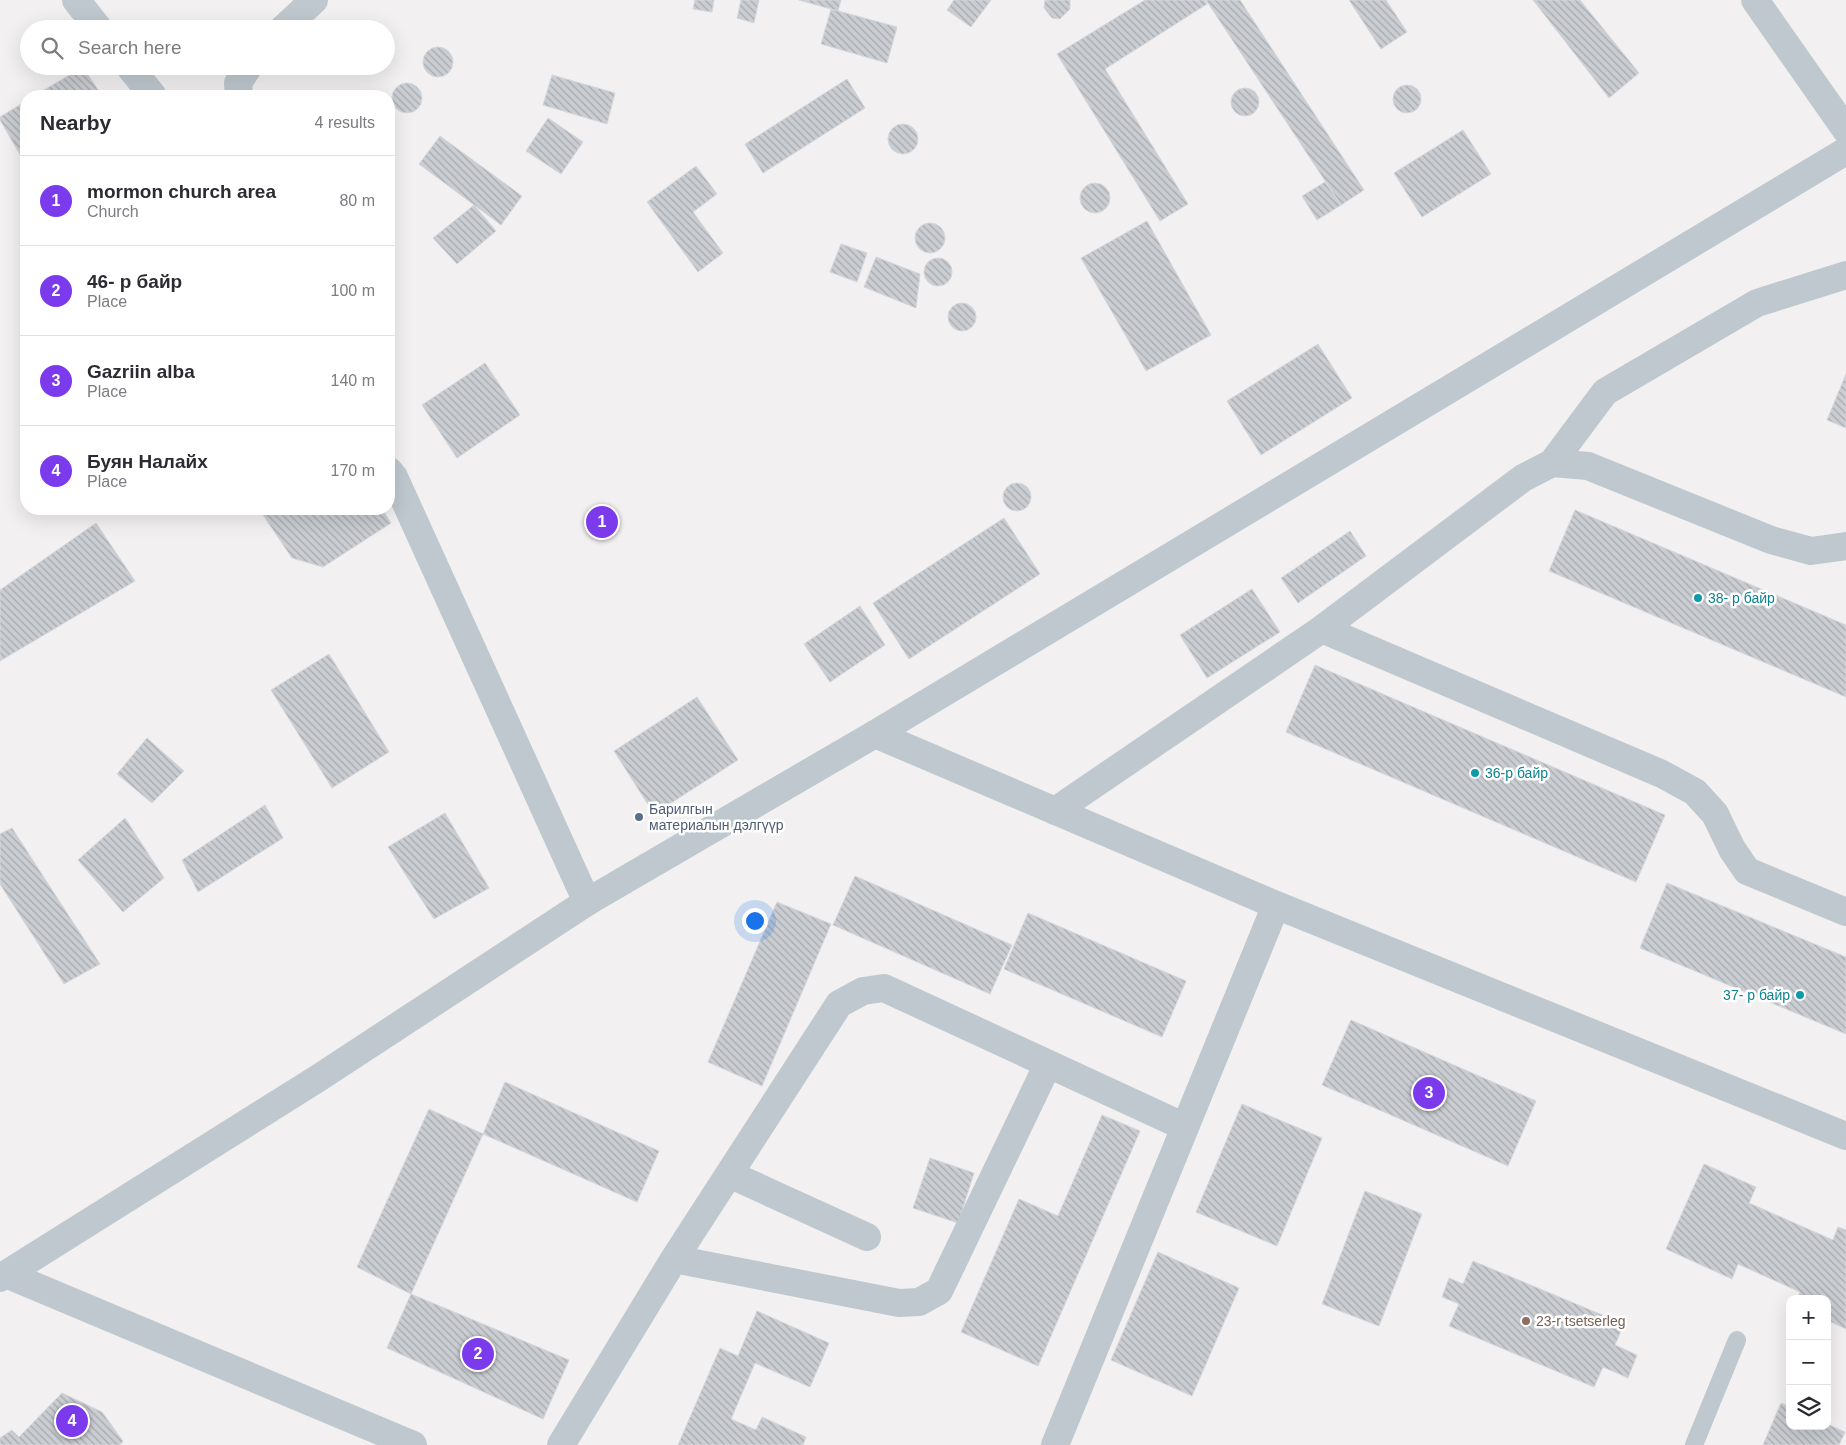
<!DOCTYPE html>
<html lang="en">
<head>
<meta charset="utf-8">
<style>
	body { margin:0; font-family:Helvetica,sans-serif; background:#f7f7f7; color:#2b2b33 }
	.controls { position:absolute; right:15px; bottom:15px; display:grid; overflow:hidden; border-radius:10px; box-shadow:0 5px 20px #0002 }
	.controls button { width:45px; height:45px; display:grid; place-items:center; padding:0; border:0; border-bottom:1px solid #e1e1e2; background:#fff; color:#2b2b33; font:25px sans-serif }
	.you { position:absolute; left:754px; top:920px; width:18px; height:18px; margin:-12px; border:4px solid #fff; border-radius:50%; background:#1a73e8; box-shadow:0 0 0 8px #1a73e833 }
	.badge { display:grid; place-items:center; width:32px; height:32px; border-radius:50%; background:#7c3aed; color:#fff; font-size:16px; font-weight:700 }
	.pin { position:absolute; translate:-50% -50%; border:2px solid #fff; box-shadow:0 1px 5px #0006 }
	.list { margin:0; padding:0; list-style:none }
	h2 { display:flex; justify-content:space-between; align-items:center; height:65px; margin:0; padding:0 20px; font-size:21px }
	h2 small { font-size:16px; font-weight:400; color:#7c7c81 }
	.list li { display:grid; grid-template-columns:32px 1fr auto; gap:15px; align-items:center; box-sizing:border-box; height:90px; padding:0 20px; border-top:1px solid #e1e1e2 }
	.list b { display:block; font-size:19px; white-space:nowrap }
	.list p { margin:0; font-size:16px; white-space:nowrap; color:#7c7c81 }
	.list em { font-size:16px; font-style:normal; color:#7c7c81 }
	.icon { flex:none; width:28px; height:28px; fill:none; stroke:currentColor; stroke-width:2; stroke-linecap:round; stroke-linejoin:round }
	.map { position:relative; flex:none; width:1846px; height:1445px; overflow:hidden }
	.search { position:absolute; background:#fff; box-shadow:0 5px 20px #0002; left:20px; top:20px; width:375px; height:55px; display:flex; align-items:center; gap:12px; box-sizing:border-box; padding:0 18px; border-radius:28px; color:#7c7c81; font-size:19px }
	.panel { position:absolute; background:#fff; box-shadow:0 5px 20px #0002; left:20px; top:90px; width:375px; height:425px; border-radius:20px }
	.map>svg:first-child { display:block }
	.building { fill:url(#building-back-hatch); stroke:#d4d7db }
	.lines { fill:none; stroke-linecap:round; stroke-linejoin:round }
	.service { stroke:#bec8ce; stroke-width:18 }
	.minor { stroke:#bec8ce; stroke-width:28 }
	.tertiary { stroke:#bec8ce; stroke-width:28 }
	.culture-dot { fill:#0f9aa8; stroke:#fff; stroke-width:2 }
	.service-dot { fill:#5c6f8a; stroke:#fff; stroke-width:2 }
	.education-dot { fill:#8d6e63; stroke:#fff; stroke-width:2 }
	.labels { text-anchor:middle; stroke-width:5; stroke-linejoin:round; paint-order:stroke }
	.culture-label { font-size:14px; fill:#0d838f; stroke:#fff; text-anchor:start }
	.service-label { font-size:14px; fill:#4e5e75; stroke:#fff; text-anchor:start }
	.education-label { font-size:14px; fill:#785e54; stroke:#fff; text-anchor:start }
</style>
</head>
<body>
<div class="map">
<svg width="1846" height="1445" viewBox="0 0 1846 1445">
	<defs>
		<pattern id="building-back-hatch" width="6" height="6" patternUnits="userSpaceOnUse" patternTransform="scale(1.25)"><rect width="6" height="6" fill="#cacdd2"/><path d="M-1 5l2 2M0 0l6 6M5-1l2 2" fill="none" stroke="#a6a9ae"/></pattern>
	</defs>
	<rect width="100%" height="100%" fill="#f2f0f0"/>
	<!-- building -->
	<path class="building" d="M695 0H714L712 12 693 9Z
		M741 0H759L754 23 737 18Z
		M799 0H841L838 11Z
		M954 0H991L971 27 947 10Z
		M1045 0H1070V9L1060 19 1052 18 1044 8Z
		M1145 0H1205L1207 4 1105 69 1188 204 1160 221 1057 54Z
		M1206 0H1240L1364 190 1341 205Z
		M1349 0H1386L1407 32 1381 49Z
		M1533 0H1580L1639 73 1609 98Z
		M831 9 897 27 887 63 821 44Z
		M423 62a15 15 0 1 1 30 0a15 15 0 1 1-30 0Z
		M83 67 102 96H34Z
		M552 75 615 93 607 124 543 105Z
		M847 79 865 108 763 173 745 144Z
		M392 98a15 15 0 1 1 30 0a15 15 0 1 1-30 0Z
		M1393 99a14 14 0 1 1 28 0a14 14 0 1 1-28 0Z
		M1231 102a14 14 0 1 1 28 0a14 14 0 1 1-28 0Z
		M26 101V165L0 120V117Z
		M548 118 583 142 561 174 526 151Z
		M888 139a15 15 0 1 1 30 0a15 15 0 1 1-30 0Z
		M1463 130 1491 174 1422 217 1394 173Z
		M440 136 522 196 501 225 419 164Z
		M696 166 717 194 693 212 723 253 698 272 647 202Z
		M1325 182 1341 205 1317 220 1302 196Z
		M1080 198a15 15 0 1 1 30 0a15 15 0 1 1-30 0Z
		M474 205 496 231 457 264 433 238Z
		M1147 221 1211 335 1146 371 1081 258Z
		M915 238a15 15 0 1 1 30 0a15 15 0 1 1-30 0Z
		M841 244 867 253 857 282 830 272Z
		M876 257 920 274 916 308 864 287Z
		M924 272a14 14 0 1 1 28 0a14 14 0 1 1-28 0Z
		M948 317a14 14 0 1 1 28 0a14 14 0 1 1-28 0Z
		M1318 344 1352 398 1261 455 1227 401Z
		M485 363 520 415 457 458 422 405Z
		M1846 374V428L1827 420Z
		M1003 497a14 14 0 1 1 28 0a14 14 0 1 1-28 0Z
		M259 509H382L391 523 323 567 292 558Z
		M1575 510 1846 625V697L1549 571Z
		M1004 518 1040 574 909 659 873 603Z
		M96 523 135 581 0 661V590Z
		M1350 531 1366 556 1298 603 1281 578Z
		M1252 589 1280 632 1207 678 1180 635Z
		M860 606 885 645 830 682 804 644Z
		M329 654 389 752 332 788 271 690Z
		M1315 665 1665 815 1636 882 1286 732Z
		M697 697 738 760 654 814 614 751Z
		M147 738 184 771 152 803 117 774Z
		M265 805 283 838 198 892 182 860Z
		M445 813 489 888 434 919 388 847Z
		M125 818 164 878 123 912 78 860Z
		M12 828 100 964 64 984 0 884V834Z
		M855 876 1012 945 990 994 833 925Z
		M1667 883 1846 957V1034L1640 948Z
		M777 902 831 924 762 1086 708 1062Z
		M1028 913 1186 981 1162 1037 1004 969Z
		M1351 1020 1536 1101 1508 1166 1322 1085Z
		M505 1082 659 1151 637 1202 483 1134Z
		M1242 1104 1322 1138 1277 1246 1196 1212Z
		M429 1109 483 1134 411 1294 357 1267Z
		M1102 1115 1140 1131 1038 1366 961 1332 1019 1199 1058 1216Z
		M930 1158 974 1173 958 1223 913 1208Z
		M1704 1164 1756 1187 1749 1203 1833 1240 1838 1227 1846 1230V1329L1827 1320V1299H1797L1800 1292 1738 1264 1732 1279 1666 1249Z
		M1365 1191 1422 1214 1379 1326 1322 1304Z
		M1158 1252 1239 1288 1192 1396 1111 1360Z
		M1473 1261 1624 1324 1615 1345 1637 1355 1628 1378 1603 1367 1594 1387 1449 1326 1459 1304 1442 1297 1449 1278 1463 1284Z
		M411 1294 569 1360 543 1419 387 1348Z
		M757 1311 829 1343 810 1387 755 1363 731 1419 756 1430 762 1417 806 1437 803 1445H678L720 1348 738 1356Z
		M62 1393 102 1412 123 1441 120 1445H0V1438L12 1430 19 1437Z
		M1781 1403 1790 1407V1426H1827V1424L1845 1432 1839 1445H1763Z"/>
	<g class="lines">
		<!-- service -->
		<path class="service" d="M1694 1445 1737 1340"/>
		<!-- minor -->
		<path class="minor" d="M76 0 99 29
			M1755 0 1846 130
			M283 29 314 0
			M129 66 153 96
			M239 96 238 83 249 66
			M1552 463 1605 392 1757 303 1846 275
			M389 471 394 477 587 902
			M1322 629 1662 774 1695 792 1715 814 1732 849 1747 871 1846 912
			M875 734 1276 905 1846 1136
			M1055 811 1322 629 1523 478 1552 463 1588 466 1771 540 1811 551 1846 546
			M729 1174 867 1237
			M674 1259 899 1303 919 1302 939 1291 1048 1064
			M561 1445 674 1259 839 1004 863 991 884 988 1185 1127
			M1055 1445 1276 905"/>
		<!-- tertiary -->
		<path class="tertiary" d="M6 1274 413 1445
			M0 1278 317 1079 587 902 875 734 1846 151"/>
	</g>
	<!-- markers -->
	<g class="culture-dot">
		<circle cx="1698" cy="598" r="5"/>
		<circle cx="1475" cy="773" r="5"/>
		<circle cx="1800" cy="995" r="5"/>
	</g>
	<circle class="service-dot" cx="639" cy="817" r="5"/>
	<circle class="education-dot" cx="1526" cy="1321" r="5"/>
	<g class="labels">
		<!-- culture labels -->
		<g class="culture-label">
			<text x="1708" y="603">38- р байр</text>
			<text x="1485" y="778">36-р байр</text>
			<text x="1790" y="1000" text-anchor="end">37- р байр</text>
		</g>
		<!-- service labels -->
		<g class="service-label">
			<text x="649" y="814">Барилгын<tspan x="649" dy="16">материалын дэлгүүр</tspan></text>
		</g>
		<!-- education labels -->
		<g class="education-label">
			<text x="1536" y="1326">23-r tsetserleg</text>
		</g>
	</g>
</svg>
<div class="controls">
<button>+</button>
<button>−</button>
<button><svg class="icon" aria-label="layers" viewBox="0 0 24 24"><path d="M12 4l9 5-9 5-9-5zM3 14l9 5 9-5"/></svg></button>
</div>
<div class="you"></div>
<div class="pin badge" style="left:602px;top:522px">1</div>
<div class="pin badge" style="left:478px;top:1354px">2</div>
<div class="pin badge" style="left:1429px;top:1093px">3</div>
<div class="pin badge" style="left:72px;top:1421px">4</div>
<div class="search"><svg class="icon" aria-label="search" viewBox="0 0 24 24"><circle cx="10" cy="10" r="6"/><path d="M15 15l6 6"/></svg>Search here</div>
<section class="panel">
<h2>Nearby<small>4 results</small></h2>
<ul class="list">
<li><span class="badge">1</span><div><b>mormon church area</b><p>Church</p></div><em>80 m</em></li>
<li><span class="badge">2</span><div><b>46- р байр</b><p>Place</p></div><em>100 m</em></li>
<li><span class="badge">3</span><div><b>Gazriin alba</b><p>Place</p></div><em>140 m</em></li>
<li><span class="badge">4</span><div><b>Буян Налайх</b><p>Place</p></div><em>170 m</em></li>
</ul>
</section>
</div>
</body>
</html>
